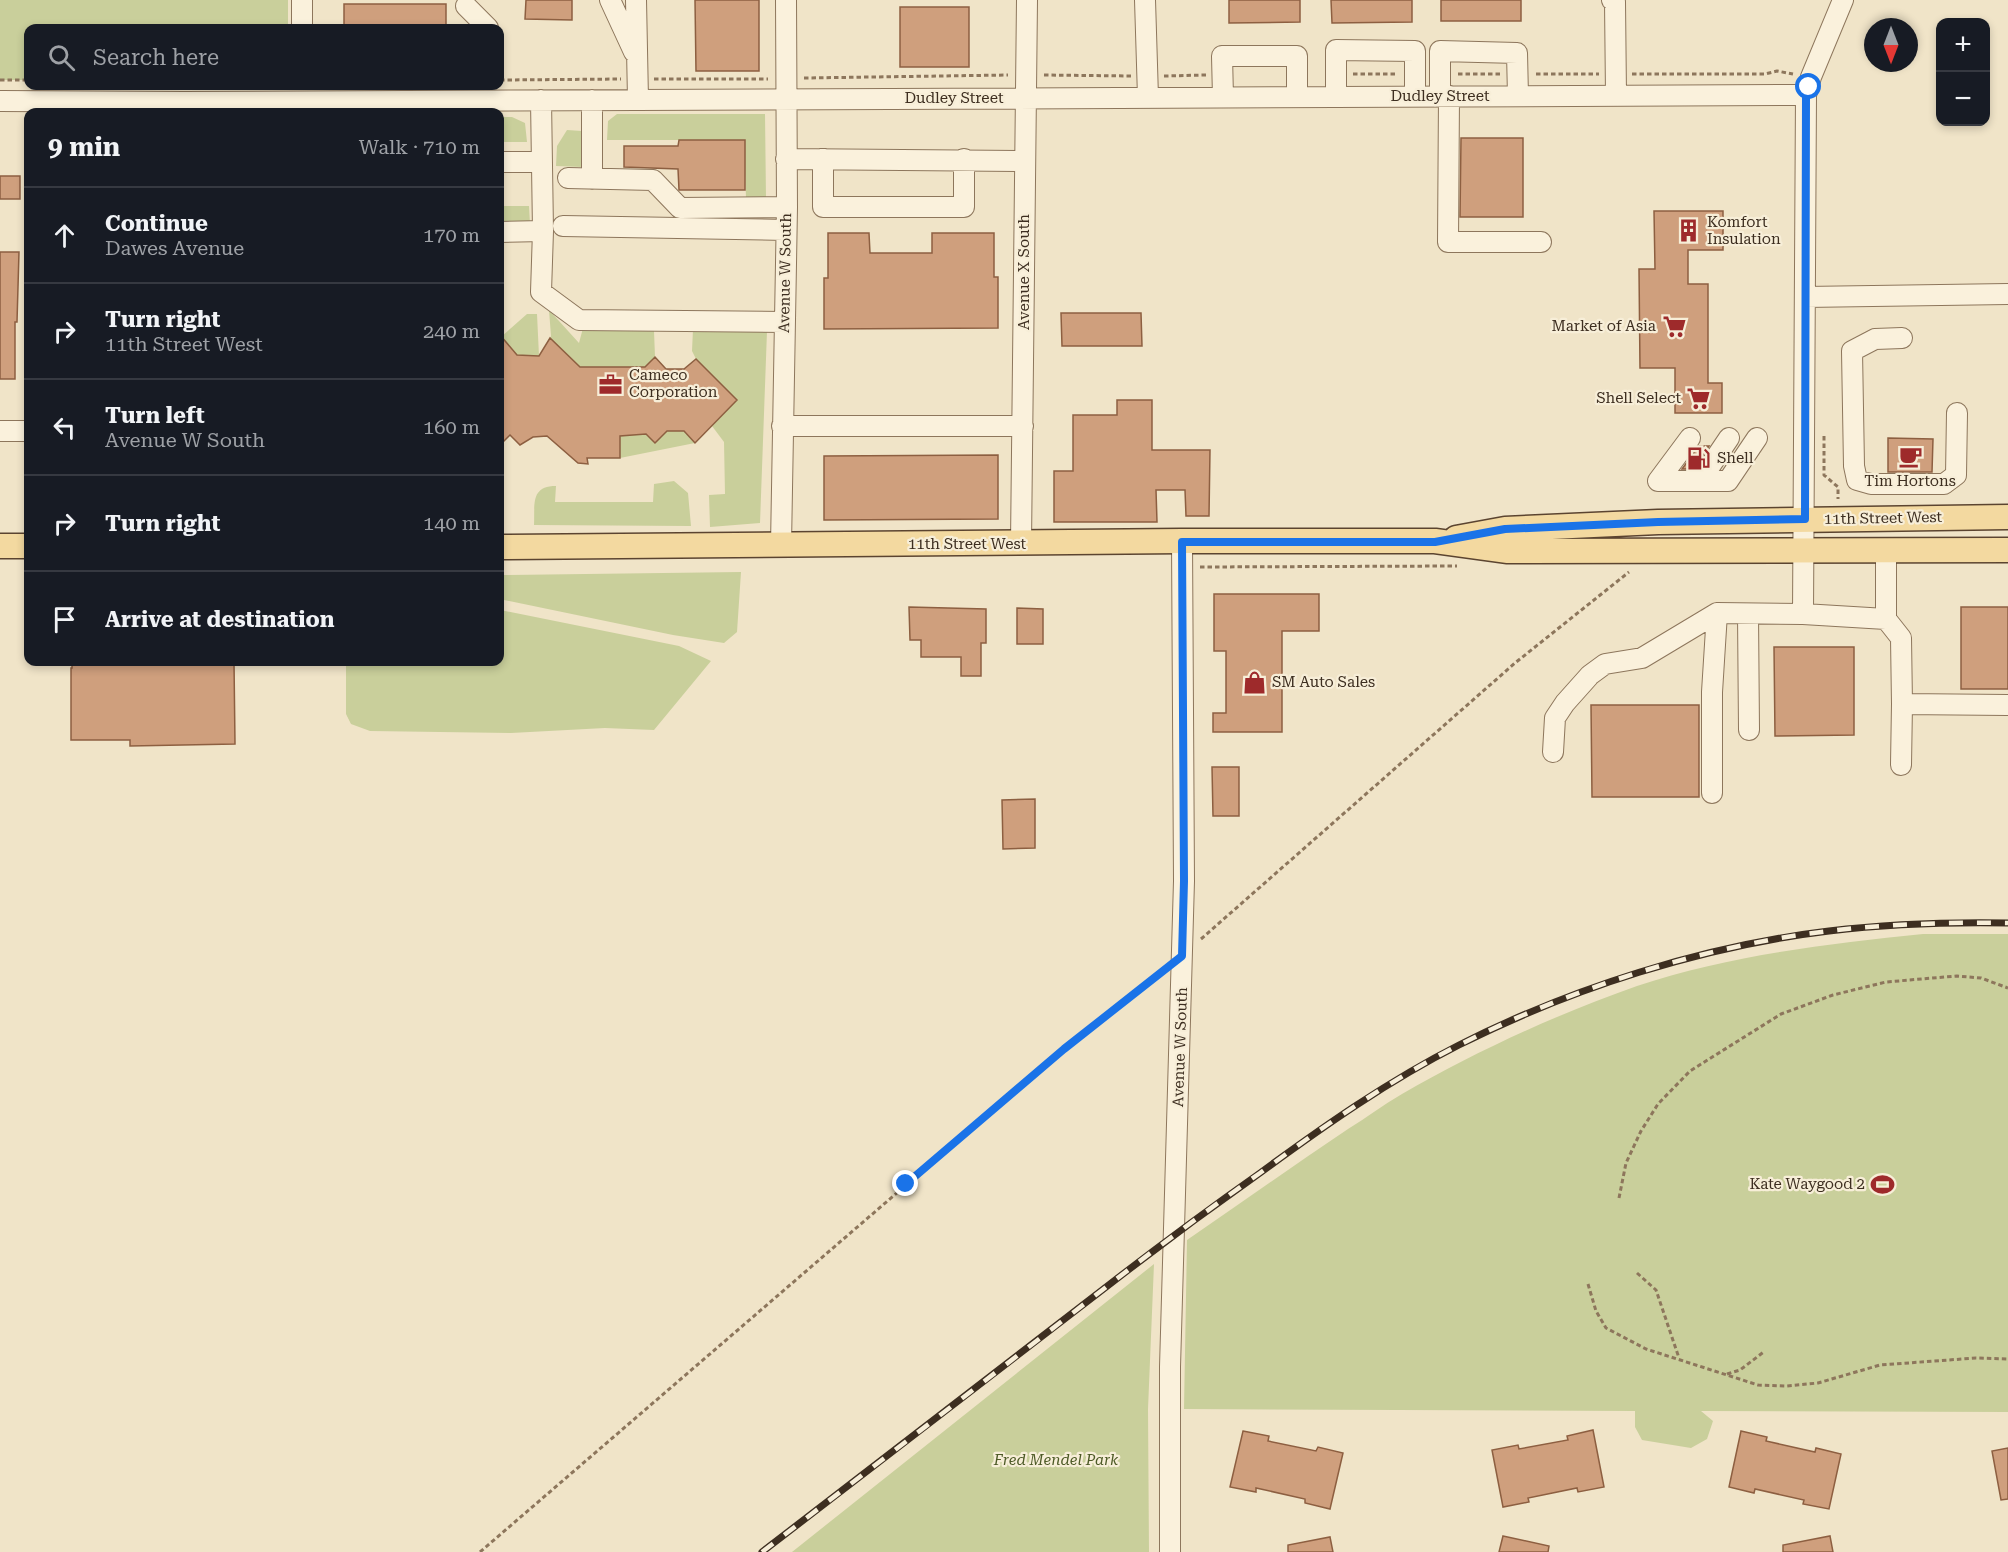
<!DOCTYPE html>
<html lang="en">
<head>
<meta charset="utf-8">
<style>
	body { margin:0; font-family:"Roboto Serif",serif; background:#242831; color:#f1f3f6 }
	.controls { position:absolute; right:18px; top:18px; display:grid; overflow:hidden; border-radius:12px; box-shadow:0 3px 9px #0003 }
	.controls button { width:54px; height:54px; display:grid; place-items:center; padding:0; border:0; border-bottom:2px solid #363941; background:#171b24; color:#f1f3f6; font:30px sans-serif }
	.compass { position:absolute; left:1864px; top:18px; width:54px; height:54px; border-radius:50%; background:#171b24; box-shadow:0 3px 9px #0003; rotate:180deg }
	.stop { position:absolute; width:18px; height:18px; margin:-14px; border:4px solid #1a73e8; border-radius:50%; background:#fff }
	.stop.end { background:#1a73e8; border-color:#fff; box-shadow:0 2px 6px #0008 }
	.list { margin:0; padding:0; list-style:none }
	h2 { display:flex; justify-content:space-between; align-items:center; height:78px; margin:0; padding:0 24px; font-size:26px }
	h2 small { font-size:20px; font-weight:400; color:#9ea1a6 }
	.list li { display:grid; grid-template-columns:39px 1fr auto; gap:18px; align-items:center; box-sizing:border-box; height:96px; padding:0 24px; border-top:2px solid #363941 }
	.list b { display:block; font-size:22px; white-space:nowrap }
	.list p { margin:0; font-size:20px; white-space:nowrap; color:#9ea1a6 }
	.list em { font-size:20px; font-style:normal; color:#9ea1a6 }
	.icon { flex:none; width:33px; height:33px; fill:none; stroke:currentColor; stroke-width:2; stroke-linecap:round; stroke-linejoin:round }
	.map { position:relative; flex:none; width:2008px; height:1552px; overflow:hidden }
	.search { position:absolute; background:#171b24; box-shadow:0 3px 9px #0003; left:24px; top:24px; width:480px; height:66px; display:flex; align-items:center; gap:15px; box-sizing:border-box; padding:0 21px; border-radius:12px; color:#9ea1a6; font-size:22px }
	.panel { position:absolute; background:#171b24; box-shadow:0 3px 9px #0003; left:24px; top:108px; width:480px; height:558px; border-radius:12px }
	.map>svg:first-child { display:block }
	.green { fill:#c9cf9b }
	.building { fill:#cf9f7d; stroke:#8d5f41; stroke-width:1.5 }
	.lines { fill:none; stroke-linecap:round; stroke-linejoin:round }
	.minor-casing { stroke:#8d765c; stroke-width:22 }
	.major-casing { stroke:#5b4430; stroke-width:27 }
	.path { stroke:#8d765c; stroke-width:3; stroke-dasharray:4.5 3; stroke-linecap:butt }
	.minor { stroke:#faf1dc; stroke-width:20 }
	.major { stroke:#f3d9a0; stroke-width:24 }
	.rail-casing { stroke:#3d2e20; stroke-width:7 }
	.rail { stroke:#f7eed8; stroke-width:4.5; stroke-dasharray:14; stroke-linecap:butt }
	.route { stroke:#1a73e8; stroke-width:8 }
	.labels { text-anchor:middle; stroke-width:4.5; stroke-linejoin:round; paint-order:stroke }
	.street-label { font-size:15px; fill:#3d2e20; stroke:#f7eed8 }
	.poi-label { font-size:15px; fill:#3d2e20; stroke:#f7eed8; text-anchor:start }
	.park-label { font-size:15px; font-style:italic; fill:#4d5a26; stroke:#f7eed8 }
</style>
</head>
<body>
<div class="map">
<svg width="2008" height="1552" viewBox="0 0 2008 1552">
	<rect width="100%" height="100%" fill="#f0e4c8"/>
	<!-- green -->
	<path class="green" d="M0 0H288V28H28V80H0Z
		M617 114H765L766 199 746 198 744 140H607L608 121Z
		M500 117H512L525 123 527 142H500Z
		M567 130 582 131 583 167 556 166 557 146Z
		M500 206H529L530 224H500Z
		M549 310 579 343 583 328 654 331 655 357 645 367H580L550 338 551 336Z
		M527 314H537L539 356 517 355 501 337Z
		M693 329 767 331 760 523 710 527 709 495 725 494 724 442 712 426 737 400 696 359 692 351Z
		M667 431H684L695 443 620 458V436L646 434 655 443Z
		M674 481 688 493 691 526 534 525C535 505 530 486 556 486L555 502H653L654 484Z
		M741 572 737 632 724 643 673 635 504 600 500 575Z
		M500 610 679 646 711 661 654 730 605 728 511 733 370 731 351 724 346 714V662H500Z
		M1923 934H2008V1412L1701 1411 1713 1421 1707 1439 1691 1448 1642 1440 1635 1427V1411L1184 1409 1187 1240C1241 1203 1294 1165 1348 1129 1366 1118 1383 1105 1402 1094 1475 1052 1557 1014 1637 986 1729 955 1827 944 1923 934Z
		M1154 1264 1148 1409 1149 1552H792Z"/>
	<!-- building -->
	<path class="building" d="M526 0H572V20L525 19Z
		M695 0H759V71H696Z
		M1229 0H1300V22L1229 23Z
		M1331 0H1412V22L1332 23Z
		M1441 0H1521V21H1441Z
		M344 4H446V28H344Z
		M900 7H969V67H900Z
		M1461 138H1523V217H1460Z
		M679 140H745V190H679L678 169 624 167V146H678Z
		M0 176H20V199H0Z
		M1654 211H1723V250H1688V284H1708V383H1722V413H1675V368H1640L1639 269H1655Z
		M828 233H869L870 253H932V233H994V277H998V328L824 329V278H828Z
		M0 252H19L17 322H15V379H0Z
		M1061 313H1141L1142 346H1062Z
		M500 335 517 355 539 356 550 338 580 367H645L655 357 666 369H684L696 359 737 400 695 443 684 431H667L655 443 646 434 620 436V458H587L588 464 578 463 547 436 533 437 520 445 510 435 500 445Z
		M1117 400H1152V450H1210L1209 516H1186L1185 490H1156L1157 522H1054V471H1073V415H1117Z
		M1888 438 1933 439 1932 472H1888Z
		M1699 446H1709L1694 469H1682Z
		M998 455V519L824 520V456Z
		M1214 594H1319V631H1282V732H1213V713H1226V651H1214Z
		M909 607 986 609V643H981V676H961V657H921V640H910Z
		M1961 607H2008V689H1961Z
		M1017 608 1043 609V644H1017Z
		M1774 647H1854V735L1775 736Z
		M72 662H234L235 744 130 746V740H71V668H72Z
		M1591 705H1699V797H1592Z
		M1212 767H1239V816H1213Z
		M1035 799V848L1003 849 1002 800Z
		M1593 1430 1604 1487 1578 1492 1577 1488 1528 1498 1529 1502 1503 1507 1492 1450 1518 1445 1519 1449 1568 1440 1567 1436Z
		M1243 1431 1269 1436 1268 1441 1316 1451 1318 1447 1343 1453 1330 1509 1305 1503V1499L1256 1488V1492L1230 1487Z
		M1741 1431 1767 1437 1766 1441 1815 1452 1816 1448 1841 1454 1829 1509 1803 1504 1804 1500 1755 1489 1754 1493 1729 1487Z
		M2008 1448V1499L2001 1500 1992 1451Z
		M1503 1536 1549 1546 1548 1552H1499Z
		M1830 1536 1833 1552H1783V1545Z
		M1330 1537 1333 1552H1288V1545Z"/>
	<g class="lines">
		<defs>
			<path id="minor" d="M610 0 634 52
				M636 0 638 99
				M1145 0 1148 97
				M1612 0 1615 2 1616 95
				M1843 0 1811 77 1806 95 1803 614 1886 619V550
				M466 6 488 28
				M302 28V0
				M1336 96V50L1415 51V96
				M1440 96V51L1517 53 1518 96
				M1449 96 1448 242H1541
				M1223 97 1222 56H1297V97
				M592 100V179
				M0 101 184 102 1806 95
				M786 159 1024 161
				M823 159V207H964V159
				M500 162H542
				M568 178 653 180 680 208 787 207
				M563 226 786 230
				M543 231 541 292 579 320 784 322
				M500 232 543 231 541 100
				M1805 297 2008 294
				M1902 338 1875 339 1852 351 1854 466 1857 480 1871 484H1944L1956 475 1957 413
				M782 426H1023
				M0 431H28
				M1658 481H1728L1757 438
				M1658 481 1690 438
				M1700 481 1729 438
				M1021 543 1027 0
				M781 545 787 207 786 0
				M1748 614 1749 730
				M1886 619 1901 638 1902 704 2008 705
				M1553 752 1555 718 1565 703 1590 675 1605 664 1642 658 1717 613
				M1901 765 1902 704
				M1712 793V692L1717 613 1803 614
				M1170 1552V1367L1184 881 1182 541"/>
			<path id="major" d="M1456 538 1505 529 1658 522 2008 517
				M0 546H28
				M500 547 1182 541H1435L1508 551 2008 550"/>
		</defs>
		<!-- minor casing -->
		<use href="#minor" class="minor-casing"/>
		<!-- major casing -->
		<use href="#major" class="major-casing"/>
		<!-- path -->
		<path class="path" d="M1353 74H1398
			M1458 74H1500
			M1536 74H1599
			M1632 74H1765L1777 71 1793 74
			M1044 75 1131 76
			M1164 76 1206 75
			M804 78 1008 75
			M654 79H768
			M0 80H28
			M500 80 621 79
			M1824 436V475L1838 487V499
			M1200 567 1457 566
			M1201 939 1515 663 1629 572
			M1619 1198 1626 1163 1641 1131 1658 1104 1690 1071 1781 1014 1833 995 1886 982 1957 976 1981 978 2008 988
			M1637 1273 1656 1290 1679 1358
			M1588 1284 1596 1311 1606 1328 1646 1349 1758 1385 1787 1386 1818 1383 1880 1365 1976 1358 2008 1359
			M1727 1374 1740 1370 1765 1351
			M480 1552 1064 1049 1164 970"/>
		<!-- minor -->
		<use href="#minor" class="minor"/>
		<!-- major -->
		<use href="#major" class="major"/>
		<defs>
			<path id="rail" d="M762 1552C878 1463 994 1374 1110 1284 1159 1246 1209 1209 1260 1173 1324 1126 1388 1081 1459 1045 1572 988 1703 946 1829 931 1888 924 1948 922 2008 923"/>
		</defs>
		<!-- rail casing -->
		<use href="#rail" class="rail-casing"/>
		<!-- rail -->
		<use href="#rail" class="rail"/>
	</g>
	<g class="lines">
		<!-- route -->
		<path class="route" d="M906 1184 1064 1049 1182 956 1184 881 1182 542H1435L1505 529 1658 522 1805 519 1806 95 1809 87"/>
	</g>
	<!-- icons -->
	<defs>
		<symbol id="building-bare" viewBox="-9 -9 18 18"><path d="M-4-6H4V6H1V3H-1V6H-4ZM-2.5-4.3h1.7v1.8h-1.7ZM.8-4.3h1.7v1.8H.8ZM-2.5-1h1.7V.8h-1.7ZM.8-1h1.7V.8H.8Z" fill="#9e2a2b" stroke="#f7eed8" stroke-width="2.5" paint-order="stroke"/></symbol>
		<symbol id="supermarket-bare" viewBox="-9 -9 18 18"><path d="M-6-5.5h2.5l.6 2H6L4.5 2H-2.5L-4.4-4H-6ZM-1.5 3.2a1.3 1.3 0 1 0 .1 0ZM3 3.2a1.3 1.3 0 1 0 .1 0Z" fill="#9e2a2b" stroke="#f7eed8" stroke-width="2.5" paint-order="stroke"/></symbol>
		<symbol id="office-bare" viewBox="-9 -9 18 18"><path d="M-6-3h4V-5.5h4V-3h4V5H-6ZM-1-4.5V-3h2v-1.5ZM-6 0V1H6V0Z" fill="#9e2a2b" stroke="#f7eed8" stroke-width="2.5" paint-order="stroke"/></symbol>
		<symbol id="cafe-bare" viewBox="-9 -9 18 18"><path d="M-5.5-4.5H6V0H3Q3 3.5 0 3.5H-2.5Q-5.5 3.5-5.5 0ZM3-3.2v2h1.7v-2ZM-6 4.5H4V6H-6Z" fill="#9e2a2b" stroke="#f7eed8" stroke-width="2.5" paint-order="stroke"/></symbol>
		<symbol id="fuel-bare" viewBox="-9 -9 18 18"><path d="M-5.5-6h7V0h2V4h1.3V-2.5L3-4.5l.8-.8L6-3V5H2.5V1h-1V6h-7ZM-4.2-4.7v3.2H.2V-4.7Z" fill="#9e2a2b" stroke="#f7eed8" stroke-width="2.5" paint-order="stroke"/></symbol>
		<symbol id="shop-bare" viewBox="-9 -9 18 18"><path d="M-5-2.5h2.3a2.7 3.5 0 0 1 5.4 0H5L5.5 6h-11ZM-1.5-2.5h3a1.5 2.3 0 0 0-3 0Z" fill="#9e2a2b" stroke="#f7eed8" stroke-width="2.5" paint-order="stroke"/></symbol>
		<symbol id="stadium-bare" viewBox="-9 -9 18 18"><path d="M0-5a6.5 5 0 1 0 0 10a6.5 5 0 1 0 0-10ZM-3.5-1.8h7v3.6h-7Z" fill="#9e2a2b" stroke="#f7eed8" stroke-width="2.5" paint-order="stroke"/></symbol>
	</defs>
	<g fill-rule="evenodd">
		<use href="#building-bare" x="1672" y="214" width="33" height="33"/>
		<use href="#supermarket-bare" x="1658" y="310" width="33" height="33"/>
		<use href="#office-bare" x="594" y="368" width="33" height="33"/>
		<use href="#supermarket-bare" x="1682" y="382" width="33" height="33"/>
		<use href="#cafe-bare" x="1894" y="440" width="33" height="33"/>
		<use href="#fuel-bare" x="1682" y="442" width="33" height="33"/>
		<use href="#shop-bare" x="1238" y="666" width="33" height="33"/>
		<use href="#stadium-bare" x="1866" y="1168" width="33" height="33"/>
	</g>
	<g class="labels">
		<!-- street labels -->
		<g class="street-label">
			<text x="1440" y="101">Dudley Street</text>
			<text x="954" y="103">Dudley Street</text>
			<text transform="translate(1024 272) rotate(-90)" y="5">Avenue X South</text>
			<text transform="translate(785 273) rotate(-89)" y="5">Avenue W South</text>
			<text transform="translate(1883 518) rotate(-1)" y="5">11th Street West</text>
			<text x="967" y="549">11th Street West</text>
			<text transform="translate(1180 1047) rotate(-88)" y="5">Avenue W South</text>
		</g>
		<!-- poi labels -->
		<g class="poi-label">
			<text x="1707" y="227">Komfort<tspan x="1707" dy="17">Insulation</tspan></text>
			<text x="1656" y="331" text-anchor="end">Market of Asia</text>
			<text x="629" y="380">Cameco<tspan x="629" dy="17">Corporation</tspan></text>
			<text x="1681" y="403" text-anchor="end">Shell Select</text>
			<text x="1717" y="463">Shell</text>
			<text x="1910" y="486" text-anchor="middle">Tim Hortons</text>
			<text x="1272" y="687">SM Auto Sales</text>
			<text x="1865" y="1189" text-anchor="end">Kate Waygood 2</text>
		</g>
		<!-- park labels -->
		<g class="park-label">
			<text x="1056" y="1465">Fred Mendel Park</text>
		</g>
	</g>
</svg>
<div class="controls">
<button>+</button>
<button>−</button>
</div>
<svg class="compass" viewBox="-18 -18 36 36"><path d="M0-13l5 13h-10z" fill="#e53935"/><path d="M0 13l5-13h-10z" fill="#9ea1a6"/></svg>
<div class="stop" style="left:1809px;top:87px"></div>
<div class="stop end" style="left:906px;top:1184px"></div>
<div class="search"><svg class="icon" aria-label="search" viewBox="0 0 24 24"><circle cx="10" cy="10" r="6"/><path d="M15 15l6 6"/></svg>Search here</div>
<section class="panel">
<h2>9 min<small>Walk · 710 m</small></h2>
<ul class="list">
<li><svg class="icon" aria-label="ahead" viewBox="0 0 24 24"><path d="M12 20V5M6 11l6-6 6 6"/></svg><div><b>Continue</b><p>Dawes Avenue</p></div><em>170 m</em></li>
<li><svg class="icon" aria-label="right" viewBox="0 0 24 24"><path d="M7 20v-9h11M14 6l5 5-5 5"/></svg><div><b>Turn right</b><p>11th Street West</p></div><em>240 m</em></li>
<li><svg class="icon" aria-label="left" viewBox="0 0 24 24"><path d="M17 20v-9H6M10 6l-5 5 5 5"/></svg><div><b>Turn left</b><p>Avenue W South</p></div><em>160 m</em></li>
<li><svg class="icon" aria-label="right" viewBox="0 0 24 24"><path d="M7 20v-9h11M14 6l5 5-5 5"/></svg><div><b>Turn right</b></div><em>140 m</em></li>
<li><svg class="icon" aria-label="arrive" viewBox="0 0 24 24"><path d="M6 21V4h12l-3 4 3 4H6"/></svg><div><b>Arrive at destination</b></div></li>
</ul>
</section>
</div>
</body>
</html>
